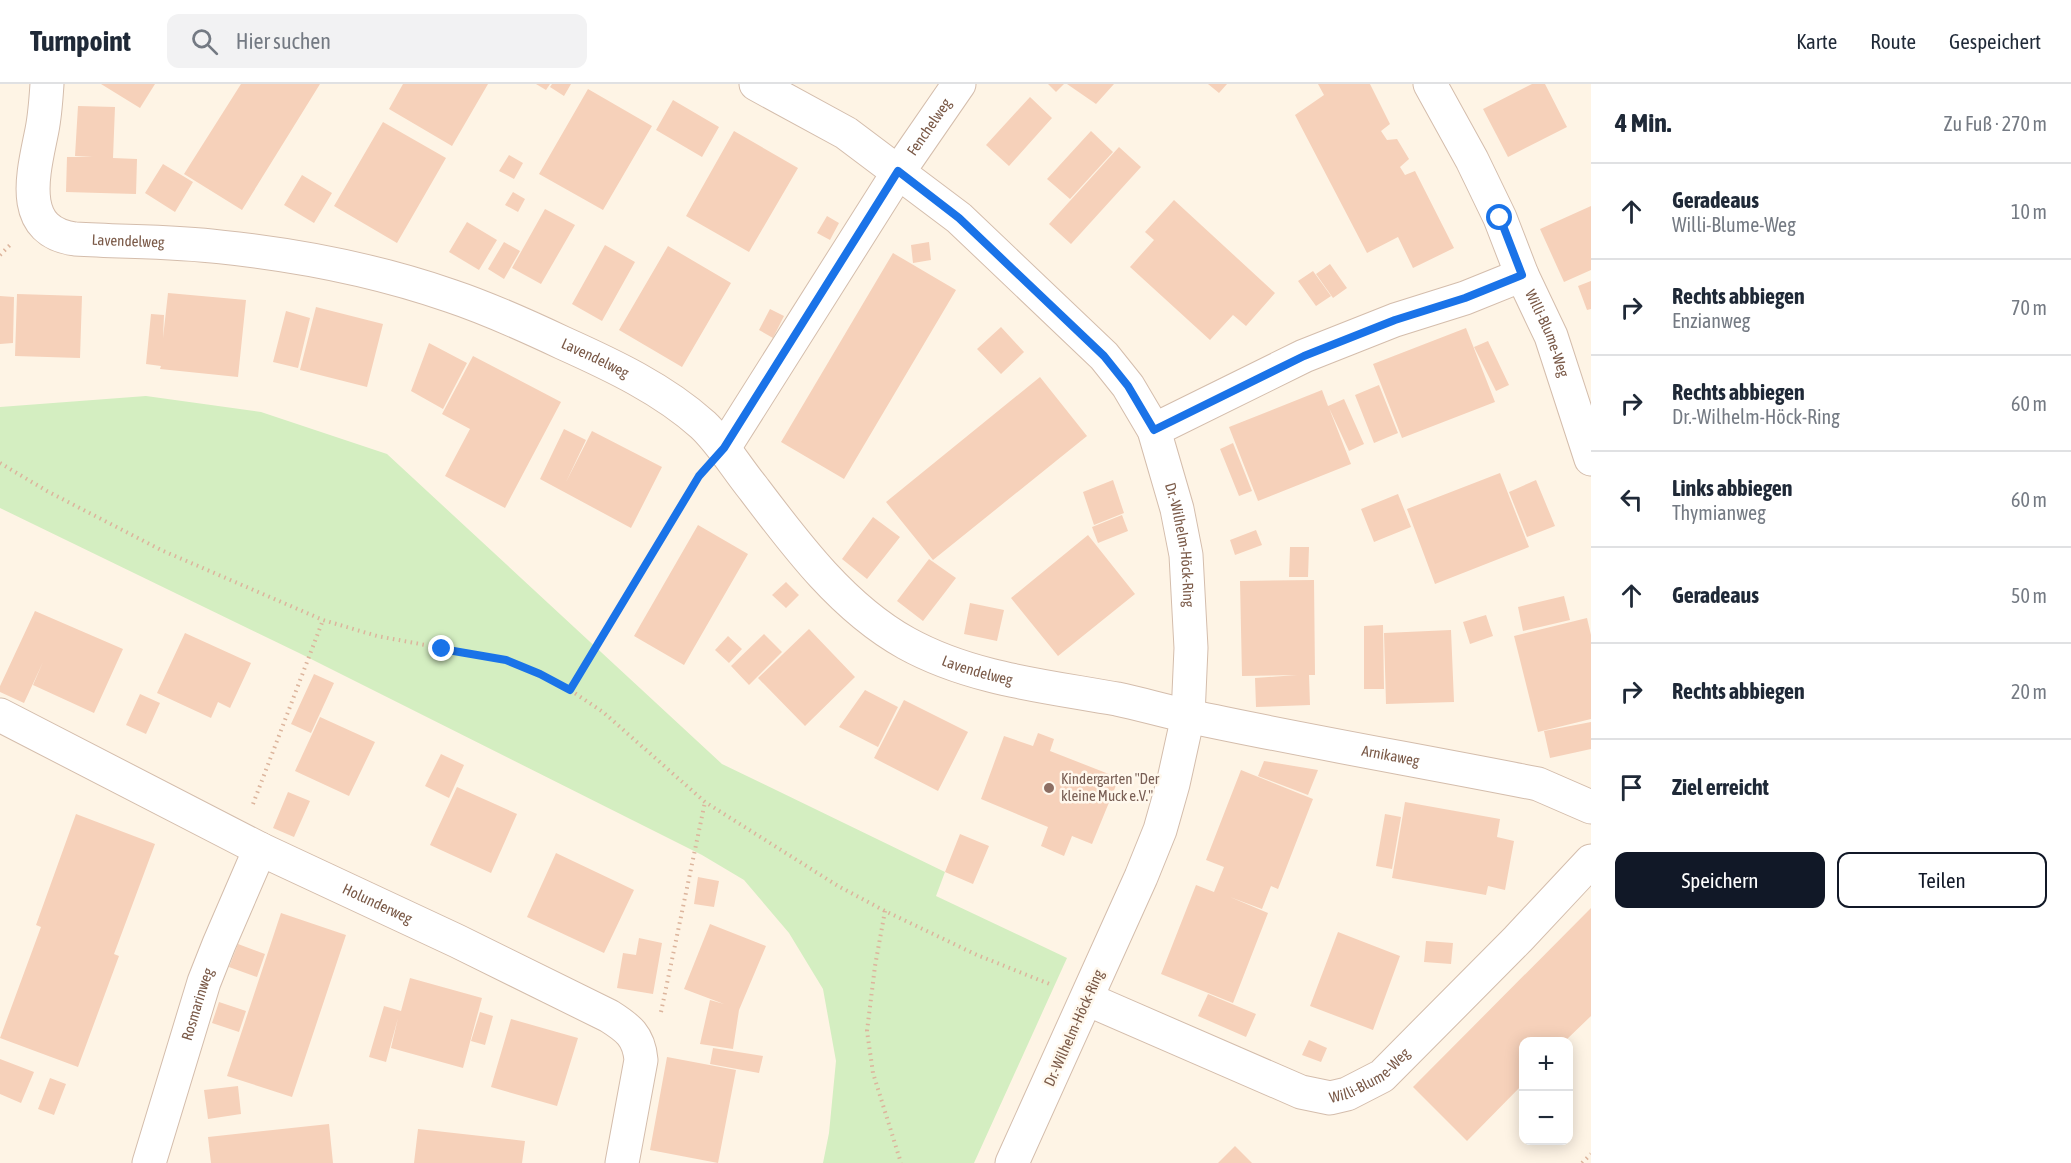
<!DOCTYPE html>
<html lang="de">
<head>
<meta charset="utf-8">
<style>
	body { margin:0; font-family:"Asap Condensed",sans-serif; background:#f2f2f3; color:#1f2937 }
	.controls { position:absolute; right:18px; bottom:18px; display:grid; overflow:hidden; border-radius:12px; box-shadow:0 3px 15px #0003 }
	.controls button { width:54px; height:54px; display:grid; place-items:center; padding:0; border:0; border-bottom:2px solid #e0e1e3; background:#fff; color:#1f2937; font:30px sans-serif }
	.stop { position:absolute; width:18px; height:18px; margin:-14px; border:4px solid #1a73e8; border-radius:50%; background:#fff }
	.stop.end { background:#1a73e8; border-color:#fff; box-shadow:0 2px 6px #0008 }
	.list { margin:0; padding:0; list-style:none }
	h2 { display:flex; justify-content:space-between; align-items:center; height:78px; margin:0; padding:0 24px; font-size:26px }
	h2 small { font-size:20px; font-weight:400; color:#747a83 }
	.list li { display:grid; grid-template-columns:39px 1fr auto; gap:18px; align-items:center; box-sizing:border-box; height:96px; padding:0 24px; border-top:2px solid #e0e1e3 }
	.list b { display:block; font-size:22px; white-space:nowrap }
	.list p { margin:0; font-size:20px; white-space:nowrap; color:#747a83 }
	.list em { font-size:20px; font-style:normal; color:#747a83 }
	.actions { display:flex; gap:12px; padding:18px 24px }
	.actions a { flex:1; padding:14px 0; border:2px solid #111827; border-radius:12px; text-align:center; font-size:21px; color:#111827 }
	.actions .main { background:#111827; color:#fff }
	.icon { flex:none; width:33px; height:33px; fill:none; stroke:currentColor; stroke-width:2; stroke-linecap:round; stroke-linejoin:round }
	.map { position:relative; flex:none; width:1591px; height:1079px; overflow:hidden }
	header { display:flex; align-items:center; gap:36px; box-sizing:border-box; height:84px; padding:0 30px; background:#fff; border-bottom:2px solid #e0e1e3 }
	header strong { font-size:28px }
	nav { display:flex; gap:33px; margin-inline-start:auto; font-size:21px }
	.search { width:420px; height:54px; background:#f2f2f3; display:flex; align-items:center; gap:15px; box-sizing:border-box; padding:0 21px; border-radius:12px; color:#747a83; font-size:22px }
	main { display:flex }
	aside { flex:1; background:#fff }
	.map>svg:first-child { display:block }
	.green { fill:#d4eec1 }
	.building { fill:#f6d1ba }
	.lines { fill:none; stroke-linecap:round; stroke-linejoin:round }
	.minor-casing { stroke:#d4bdac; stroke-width:35 }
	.path { stroke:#dcb49c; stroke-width:4; stroke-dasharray:1.5 4.5; stroke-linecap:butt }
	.minor { stroke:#fff; stroke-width:33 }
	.route { stroke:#1a73e8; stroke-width:8 }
	.education-dot { fill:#8d6e63; stroke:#fff8ed; stroke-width:2 }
	.labels { text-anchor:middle; stroke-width:5; stroke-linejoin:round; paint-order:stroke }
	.street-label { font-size:15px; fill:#7a5947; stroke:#fff8ed }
	.education-label { font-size:15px; fill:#785e54; stroke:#fff8ed; text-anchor:start }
</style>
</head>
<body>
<header>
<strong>Turnpoint</strong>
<div class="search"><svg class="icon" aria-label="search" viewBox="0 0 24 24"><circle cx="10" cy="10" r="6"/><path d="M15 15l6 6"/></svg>Hier suchen</div>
<nav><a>Karte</a><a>Route</a><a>Gespeichert</a></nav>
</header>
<main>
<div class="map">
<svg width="1591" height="1079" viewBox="0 0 1591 1079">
	<rect width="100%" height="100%" fill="#fef4e5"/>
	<!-- green -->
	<path class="green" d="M146 312 261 328 387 370 722 680 945 788 936 812 1067 874 974 1079H823L829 1049 836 977 823 905 789 849 744 796 702 771 299 569 0 424V323Z"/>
	<!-- building -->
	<path class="building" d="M101 0H155L140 24Z
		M241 0H320L242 126 184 90Z
		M403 0H488L452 62 389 25Z
		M536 0H550L546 6Z
		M552 0H571L564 12 550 3Z
		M1048 0H1064L1056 8Z
		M1067 0H1114L1096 20Z
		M1208 0H1227L1219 9Z
		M1318 0H1370L1390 40 1381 47 1387 56 1397 55 1409 75 1400 83 1405 91 1415 87 1454 164 1413 184 1398 153 1367 169 1295 31 1324 11Z
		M1532 0H1545L1567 43 1508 73 1483 25Z
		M588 5 652 42 603 126 539 90Z
		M1030 13 1052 34 1009 82 986 61Z
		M673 16 719 43 702 73 656 46Z
		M78 22 115 23 113 74 137 75 136 110 66 108 67 73H93L75 72Z
		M383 38 446 74 397 159 334 122Z
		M734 47 798 84 749 168 686 132Z
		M1091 47 1113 68 1070 115 1047 95Z
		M1119 63 1141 83 1071 160 1049 140Z
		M509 71 523 79 514 95 499 87Z
		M163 80 193 98 175 128 145 109Z
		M302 91 332 109 314 139 284 121Z
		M513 108 525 115 518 128 505 121Z
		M1174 116 1275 209 1246 242 1233 231 1210 256 1130 183 1154 156 1145 148Z
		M1591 122V186L1564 198 1540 145Z
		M545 125 575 141 541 200 512 184Z
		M827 132 839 139 830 156 817 149Z
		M467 138 497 156 479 186 449 168Z
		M504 158 520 167 504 195 488 185Z
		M929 158 931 176 913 179 911 161Z
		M605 161 635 178 602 237 572 220Z
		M668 162 731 199 682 283 619 246Z
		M893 169 956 206 844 395 781 358Z
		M1330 180 1347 204 1333 214 1316 190Z
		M1313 187 1331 212 1316 222 1298 197Z
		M1591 197V225L1587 226 1578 202Z
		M168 209 246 216 238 293 160 285 161 282 146 280 151 230 164 231 163 254Z
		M17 210 82 212 80 274 15 272Z
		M0 212 14 213 13 259 0 260Z
		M316 223 383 240 367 303 300 286Z
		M770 225 784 232 773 254 759 246Z
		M286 227 310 234 298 284 273 278Z
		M1001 243 1024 268 1001 290 977 265Z
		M1466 244 1495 318 1402 354 1373 280Z
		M1488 257 1509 301 1496 307 1474 263Z
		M429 259 467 279 443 325 411 307Z
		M473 272 561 318 505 424 445 392 470 345 442 330Z
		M1040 293 1087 352 933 476 886 418Z
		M1379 301 1398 349 1374 359 1355 311Z
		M1322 306 1328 322 1344 315 1364 360 1349 367 1329 324 1351 380 1258 417 1229 343Z
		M564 345 586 356 566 398 592 347 662 383 631 444 540 395Z
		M1233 359 1252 407 1239 412 1220 365Z
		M1500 389 1529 463 1435 500 1407 425Z
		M1113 396 1124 429 1094 441 1083 408Z
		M1536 396 1555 442 1527 453 1509 408Z
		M1398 410 1411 443 1374 458 1361 425Z
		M1122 431 1128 447 1098 459 1092 443Z
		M873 433 900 453 867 495 842 475Z
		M698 441 748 470 684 581 634 552Z
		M1256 446 1262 461 1235 471 1230 456Z
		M1088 451 1135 510 1058 572 1011 514Z
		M1290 463H1309L1308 493H1289Z
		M929 475 956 494 923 537 897 517Z
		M1314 496 1315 591H1309L1310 621 1256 623 1255 594 1297 591 1242 592 1240 497Z
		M786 498 799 511 786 524 772 511Z
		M1564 512 1570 536 1523 547 1518 523Z
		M970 519 1004 526 997 557 964 550Z
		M35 527 123 565 94 629 33 601 43 578 24 619 0 608V602Z
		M1486 531 1493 552 1470 560 1463 538Z
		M1587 534 1591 551V635L1538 648 1514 552Z
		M1383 541 1384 605H1364V542Z
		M809 545 855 593 805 642 758 594Z
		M1451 546 1454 618 1386 620 1384 549Z
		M185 549 251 579 230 624 218 618 211 634 157 609Z
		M764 550 782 568 749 601 731 582Z
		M728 552 742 565 729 579 715 566Z
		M314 590 334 599 311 649 291 640Z
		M865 606 898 623 878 663 839 643Z
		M140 610 160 619 146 650 126 641Z
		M904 616 968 648 938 707 874 674Z
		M320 633 375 658 349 712 295 687Z
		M1591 638V665L1550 674 1544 647Z
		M1038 649 1054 655 1050 667 1119 694 1092 760 1072 752 1064 772 1041 762 1048 743 981 715 1004 652 1033 662Z
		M441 670 464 681 449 714 425 702Z
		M1264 677 1318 686 1308 711 1258 692Z
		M1241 686 1313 715 1278 805 1271 802 1262 825 1230 813 1268 829 1233 919 1161 890 1196 801 1214 808 1224 783 1206 776Z
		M457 703 517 730 491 789 430 761Z
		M288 708 310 717 294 753 273 744Z
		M1405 718 1500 735 1497 753 1514 757 1505 806 1488 802 1486 811 1392 794Z
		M76 730 155 760 114 870 119 872 78 983 0 954 41 843 36 841Z
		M1385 730 1401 733 1392 785 1376 782Z
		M960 750 989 762 973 800 945 788Z
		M556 769 634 806 604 869 527 833Z
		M698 793 719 797 714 823 694 820Z
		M1591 824V932L1565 957 1524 958V999L1467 1057 1413 1003Z
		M281 829 346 851 292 1013 227 992Z
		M710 840 766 862 739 926 733 965 700 960 710 916 724 920 684 905Z
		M1338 848 1400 872 1373 946 1310 922Z
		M639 854 662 859 653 910 617 904 623 869 636 871Z
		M1426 857 1453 859 1451 880 1424 878Z
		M238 860 265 870 257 893 229 883Z
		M410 894 482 914 463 984 391 964 398 934 386 978 369 973 384 922 401 927Z
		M1208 910 1256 930 1246 953 1198 932Z
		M219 918 246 927 239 948 212 939Z
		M480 928 493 932 485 961 471 957Z
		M511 935 578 954 557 1022 491 1003Z
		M1309 956 1327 964 1321 978 1302 971Z
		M713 964 763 972 759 989 710 980Z
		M667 973 736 986 718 1079 650 1066Z
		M0 975 34 988 21 1019 0 1010Z
		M50 994 66 1000 54 1031 38 1025Z
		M238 1002 241 1030 208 1035 204 1006Z
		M329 1040 333 1079H211L208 1053Z
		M418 1045 525 1057 522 1079H414Z
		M1235 1062 1252 1079H1218Z"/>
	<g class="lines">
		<defs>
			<g id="minor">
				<path id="s1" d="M47 0C46 15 45 31 42 46 34 87 16 147 75 155 124 158 173 157 221 163 297 171 379 187 451 212 490 225 527 242 563 259 612 281 663 305 703 341 722 359 736 383 753 404 796 461 843 524 906 559 971 595 1045 602 1117 615 1141 620 1164 627 1188 632 1304 657 1422 677 1538 700L1591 723"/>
				<path id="s2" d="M756 0 846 49 959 134 1104 272 1128 302 1154 346 1177 425 1186 471 1191 564 1188 632 1173 700 1160 746 1141 793 1012 1079"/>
				<path id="s3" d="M1430 0 1472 76 1500 134 1522 191 1551 252 1591 375"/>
				<path d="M1154 346 1304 272 1395 236 1465 214 1522 191"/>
				<path id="s4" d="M724 364 899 87 959 0"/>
				<path id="s5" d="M0 631 260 765 457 857 609 932C628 944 639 952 641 976L622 1079"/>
				<path id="s6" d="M1087 915 1301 1008 1330 1014 1347 1010 1382 992 1518 855 1591 777"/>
				<path id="s7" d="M149 1079 204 898 219 860 260 765"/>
			</g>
		</defs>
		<!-- minor casing -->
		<use href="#minor" class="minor-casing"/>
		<!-- path -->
		<path class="path" d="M0 171 12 159
			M0 379 47 407 161 466 323 536 377 552 506 576 540 590 570 606 603 628 705 718 838 802 885 827 977 871 1052 901
			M570 606 636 499 699 392
			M253 720 323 536
			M885 827 875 882 867 947 873 989 901 1079
			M661 928 705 718
			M1582 1079 1591 1070"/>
		<!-- minor -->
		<use href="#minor" class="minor"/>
	</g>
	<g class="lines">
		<!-- route -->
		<path class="route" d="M442 565 506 576 540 590 570 606 699 392 724 364 898 87 959 134 1104 272 1128 302 1154 346 1304 272 1395 236 1465 214 1522 191 1500 134"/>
	</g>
	<!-- markers -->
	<circle class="education-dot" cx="1049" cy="704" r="6"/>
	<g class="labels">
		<!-- street labels -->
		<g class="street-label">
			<text dy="5" stroke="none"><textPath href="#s4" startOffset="381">Fenchelweg</textPath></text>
			<text dy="5" stroke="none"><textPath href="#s1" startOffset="232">Lavendelweg</textPath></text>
			<text dy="5" stroke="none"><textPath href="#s3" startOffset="276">Willi-Blume-Weg</textPath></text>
			<text dy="5" stroke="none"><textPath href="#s1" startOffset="718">Lavendelweg</textPath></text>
			<text dy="5" stroke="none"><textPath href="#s2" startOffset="652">Dr.-Wilhelm-Höck-Ring</textPath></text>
			<text dy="5" stroke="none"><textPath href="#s1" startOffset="1222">Lavendelweg</textPath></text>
			<text dy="5" stroke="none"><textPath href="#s1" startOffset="1644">Arnikaweg</textPath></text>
			<text dy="5" stroke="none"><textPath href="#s5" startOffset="422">Holunderweg</textPath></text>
			<text dy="5" stroke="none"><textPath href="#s7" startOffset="166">Rosmarinweg</textPath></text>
			<text transform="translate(1074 944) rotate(-66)" y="5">Dr.-Wilhelm-Höck-Ring</text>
			<text dy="5" stroke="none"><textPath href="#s6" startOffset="309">Willi-Blume-Weg</textPath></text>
		</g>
		<!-- education labels -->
		<g class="education-label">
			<text x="1061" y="700">Kindergarten "Der<tspan x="1061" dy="17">kleine Muck e.V."</tspan></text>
		</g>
	</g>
</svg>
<div class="controls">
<button>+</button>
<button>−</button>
</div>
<div class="stop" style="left:1500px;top:134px"></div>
<div class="stop end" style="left:442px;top:565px"></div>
</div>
<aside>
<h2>4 Min.<small>Zu Fuß · 270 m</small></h2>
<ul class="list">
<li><svg class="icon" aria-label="ahead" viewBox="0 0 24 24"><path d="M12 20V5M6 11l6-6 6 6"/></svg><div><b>Geradeaus</b><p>Willi-Blume-Weg</p></div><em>10 m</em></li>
<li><svg class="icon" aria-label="right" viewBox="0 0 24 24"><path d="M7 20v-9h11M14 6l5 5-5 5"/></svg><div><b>Rechts abbiegen</b><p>Enzianweg</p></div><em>70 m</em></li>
<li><svg class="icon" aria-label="right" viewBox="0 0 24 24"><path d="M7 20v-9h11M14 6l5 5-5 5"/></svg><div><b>Rechts abbiegen</b><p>Dr.-Wilhelm-Höck-Ring</p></div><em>60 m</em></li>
<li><svg class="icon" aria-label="left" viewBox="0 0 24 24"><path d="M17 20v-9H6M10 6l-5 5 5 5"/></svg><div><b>Links abbiegen</b><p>Thymianweg</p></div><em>60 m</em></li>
<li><svg class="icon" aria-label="ahead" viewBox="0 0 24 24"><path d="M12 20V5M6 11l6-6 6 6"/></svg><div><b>Geradeaus</b></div><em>50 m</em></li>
<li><svg class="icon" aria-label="right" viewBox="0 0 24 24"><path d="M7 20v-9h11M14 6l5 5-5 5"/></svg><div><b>Rechts abbiegen</b></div><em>20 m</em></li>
<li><svg class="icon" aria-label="arrive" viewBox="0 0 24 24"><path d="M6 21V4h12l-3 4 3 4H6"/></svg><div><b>Ziel erreicht</b></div></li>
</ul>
<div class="actions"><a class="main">Speichern</a><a>Teilen</a></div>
</aside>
</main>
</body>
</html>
